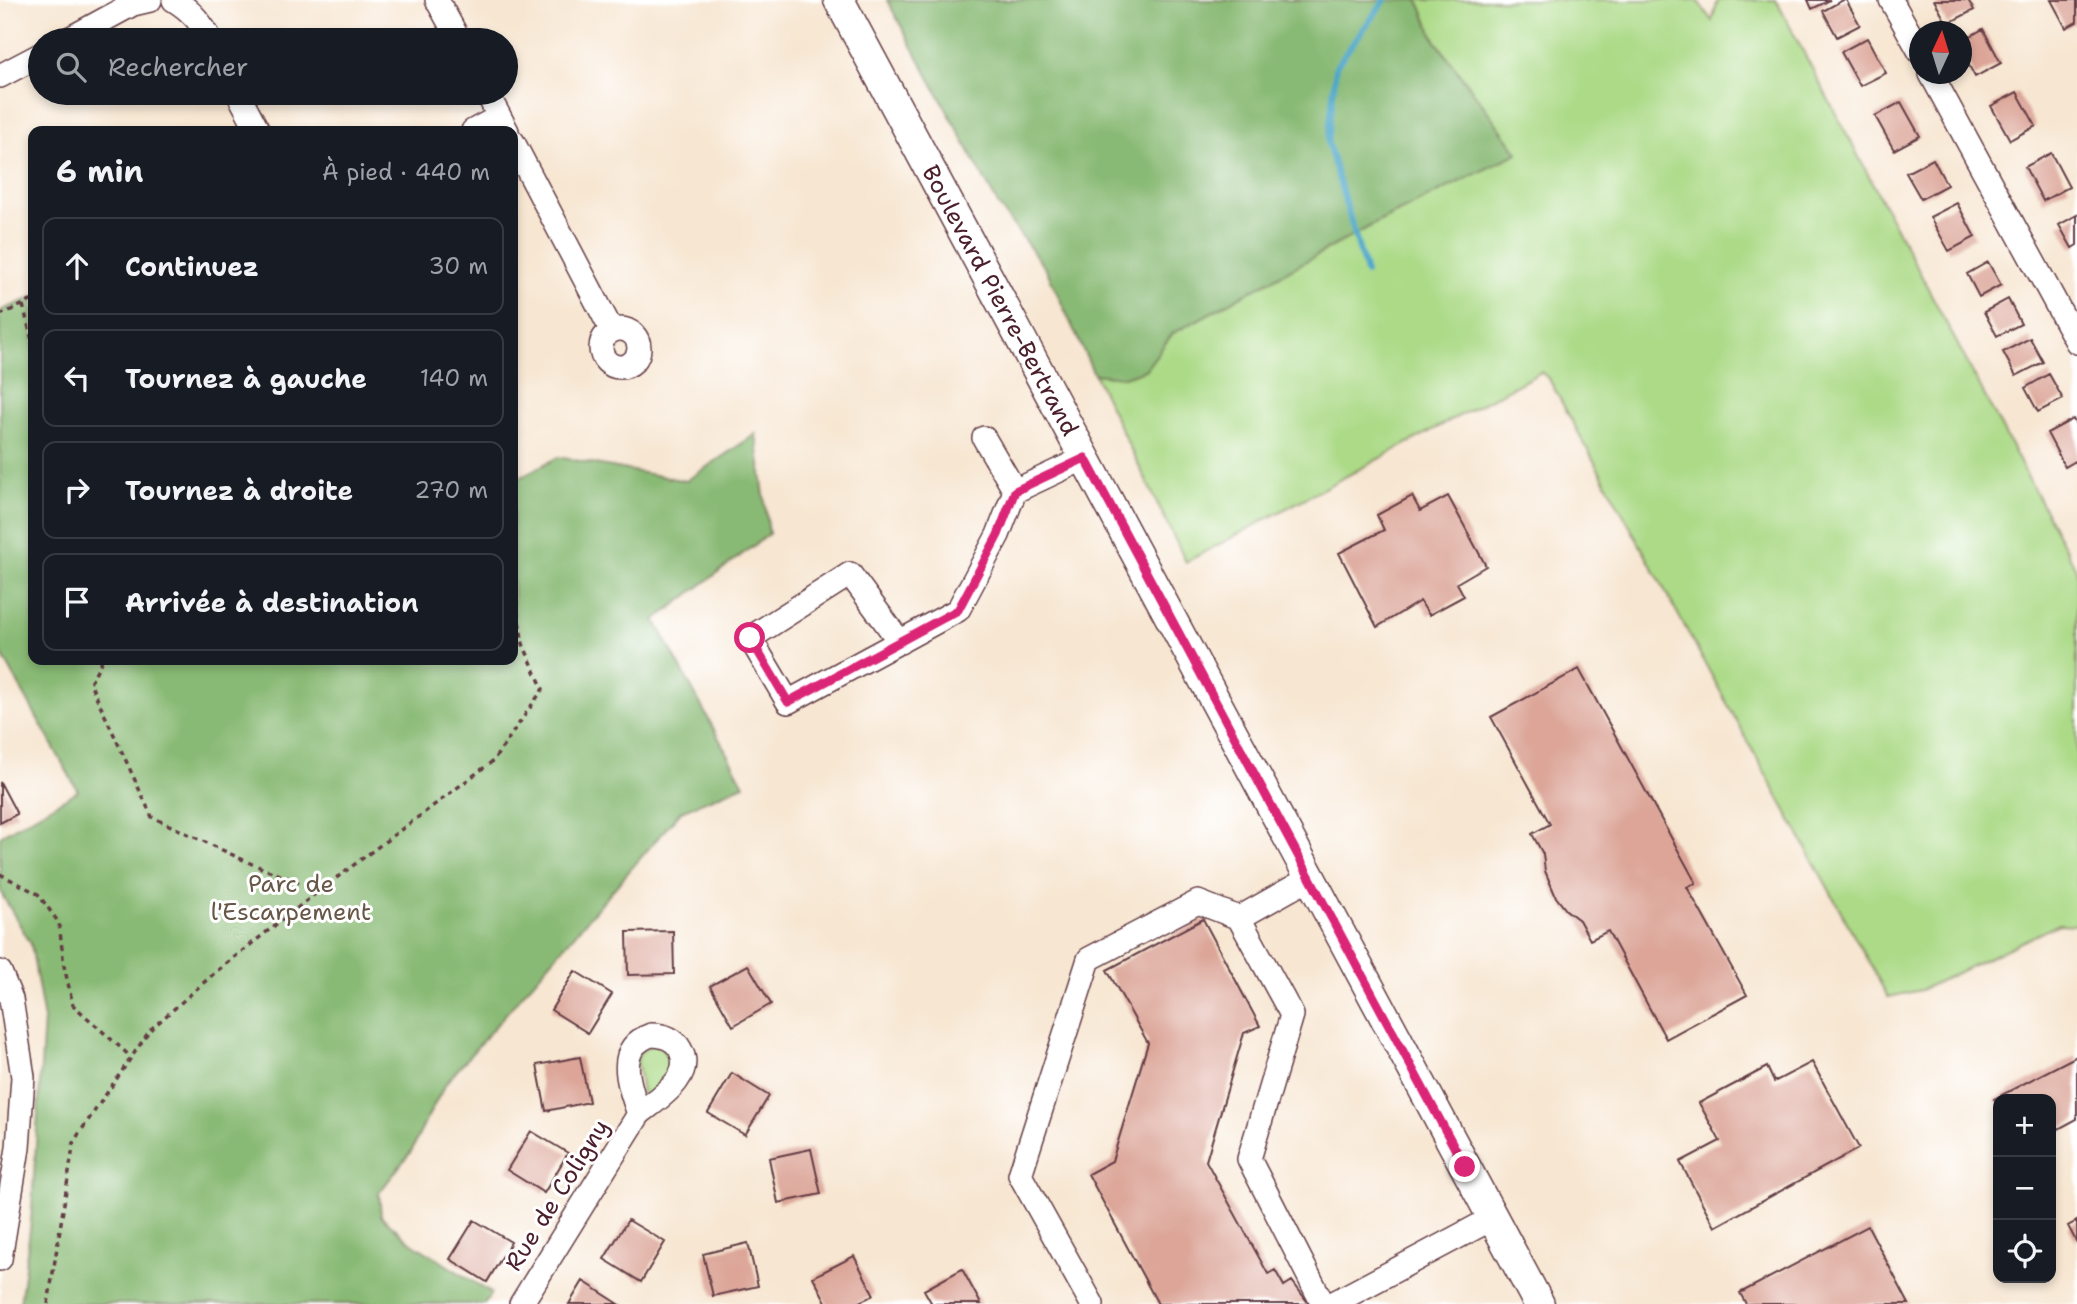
<!DOCTYPE html>
<html lang="fr">
<head>
<meta charset="utf-8">
<style>
	body { margin:0; font-family:"Shantell Sans",sans-serif; background:#242831; color:#f1f3f6 }
	.controls { position:absolute; right:21px; bottom:21px; display:grid; overflow:hidden; border-radius:14px; box-shadow:0 4px 10px #0003 }
	.controls button { width:63px; height:63px; display:grid; place-items:center; padding:0; border:0; border-bottom:2px solid #363941; background:#171b24; color:#f1f3f6; font:35px sans-serif }
	.compass { position:absolute; left:1909px; top:21px; width:63px; height:63px; border-radius:50%; background:#171b24; box-shadow:0 4px 10px #0003; rotate:4deg }
	.stop { position:absolute; width:21px; height:21px; margin:-16px; border:5px solid #db2777; border-radius:50%; background:#fff }
	.stop.end { background:#db2777; border-color:#fff; box-shadow:0 2px 7px #0008 }
	.list { margin:0; padding:0; list-style:none }
	h2 { display:flex; justify-content:space-between; align-items:center; height:91px; margin:0; padding:0 28px; font-size:30px }
	h2 small { font-size:23px; font-weight:400; color:#9ea1a6 }
	.list li { display:grid; grid-template-columns:46px 1fr auto; gap:21px; align-items:center; box-sizing:border-box; height:98px; margin:0 14px 14px; padding:0 14px; border:2px solid #363941; border-radius:14px }
	.list b { display:block; font-size:26px; white-space:nowrap }
	.list em { font-size:23px; font-style:normal; color:#9ea1a6 }
	.icon { flex:none; width:38px; height:38px; fill:none; stroke:currentColor; stroke-width:2; stroke-linecap:round; stroke-linejoin:round }
	.map { position:relative; flex:none; width:2077px; height:1304px; overflow:hidden }
	.search { position:absolute; background:#171b24; box-shadow:0 4px 10px #0003; left:28px; top:28px; width:490px; height:77px; display:flex; align-items:center; gap:18px; box-sizing:border-box; padding:0 24px; border-radius:38px; color:#9ea1a6; font-size:26px }
	.panel { position:absolute; background:#171b24; box-shadow:0 4px 10px #0003; left:28px; top:126px; width:490px; height:539px; border-radius:14px }
	.map>svg:first-child { display:block }
	.green { fill:#acda87; stroke:#7b7c59; stroke-width:2 }
	.forest { fill:#89ba74; stroke:#6a6c50; stroke-width:2 }
	.lines { fill:none; stroke-linecap:round; stroke-linejoin:round }
	.stream { stroke:#4aa5c8; stroke-width:6 }
	.building { fill:#dca598 }
	.minor-casing { stroke:#643d44; stroke-width:26 }
	.major-casing { stroke:#643d44; stroke-width:33 }
	.path { stroke:#643d44; stroke-width:3.5; stroke-dasharray:5 5; stroke-linecap:butt }
	.minor { stroke:#fff; stroke-width:23 }
	.major { stroke:#fff; stroke-width:30 }
	.route { stroke:#db2777; stroke-width:9 }
	.labels { text-anchor:middle; stroke-width:6; stroke-linejoin:round; paint-order:stroke }
	.street-label { font-size:24px; fill:#4a1f2b; stroke:#fff }
	.park-label { font-size:24px; fill:#675747; stroke:#fff }
</style>
</head>
<body>
<div class="map">
<svg width="2077" height="1304" viewBox="0 0 2077 1304">
	<rect width="100%" height="100%" fill="#fff"/>
	<filter id="ink" filterUnits="userSpaceOnUse"><feTurbulence type="fractalNoise" baseFrequency=".0143" numOctaves="2"/><feDisplacementMap in="SourceGraphic" scale="14" xChannelSelector="R" yChannelSelector="G"/><feConvolveMatrix kernelMatrix="1 2 1 2 8 2 1 2 1" color-interpolation-filters="sRGB"/></filter>
	<filter id="wash" filterUnits="userSpaceOnUse"><feTurbulence type="fractalNoise" baseFrequency=".00686" numOctaves="4" result="noise"/><feDisplacementMap in="SourceGraphic" scale="28" xChannelSelector="R" yChannelSelector="G"/><feGaussianBlur stdDeviation="1.57" result="paint"/><feColorMatrix in="noise" values="0 0 0 0 0 0 0 0 0 0 0 0 0 0 0 0 0 1.4 0 .05"/><feComposite in="paint" operator="in"/></filter>
	<g filter="url(#wash)">
		<rect width="100%" height="100%" fill="#f7e6d1"/>
		<!-- green -->
		<path class="green" d="M1418 0H1697L1712 21 1718 0H1776L2077 571V925L2059 924 1921 990 1888 997 1549 379 1541 372 1186 562 1094 374 1124 377 1145 370 1173 333 1378 222 1518 153 1435 40Z
			M655 1043C690 1064 663 1081 643 1100L637 1060 640 1052Z"/>
		<!-- forest -->
		<path class="forest" d="M887 0H1418L1435 40 1518 153 1378 222 1173 333 1145 370 1124 377 1094 374 1047 271 999 206Z
			M33 297V660H513V481L558 457 686 481 756 434 769 534 655 620 744 785 681 811 446 1083 425 1122 412 1150 379 1193 381 1216 412 1243 491 1293 484 1304H20L31 1222 44 1020 31 944 0 891V836L78 791 0 651V311Z"/>
		<g class="lines">
			<!-- stream -->
			<path class="stream" d="M1366 273 1328 143 1336 66 1385 0"/>
		</g>
		<g id="blocks">
			<!-- building -->
			<path class="building" d="M1808 0H1830L1812 9Z
				M1843 0H1846L1860 25 1837 37 1823 11Z
				M1934 0H1968L1974 10 1947 24Z
				M2051 0H2077V22L2066 28Z
				M1983 29 2001 63 1975 77 1962 52V41Z
				M1867 38 1886 73 1860 86 1841 52Z
				M2017 92 2036 126 2010 140 1991 106Z
				M1901 102 1920 136 1894 150 1875 116Z
				M2051 153 2069 187 2043 201 2025 167Z
				M1933 159 1947 185 1921 199 1906 173Z
				M1957 203 1975 237 1949 251 1930 217Z
				M2077 215V245L2072 248 2059 225Z
				M1988 262 2001 285 1979 297 1967 274Z
				M2008 299 2021 324 1997 336 1984 312Z
				M2030 338 2043 362 2016 376 2003 352Z
				M2049 374 2063 399 2038 412 2025 388Z
				M2073 419 2077 427V460L2065 467 2047 433Z
				M1412 496 1420 511 1448 496 1486 566 1457 583 1464 596 1429 615 1420 601 1377 627 1339 553 1384 530 1377 515Z
				M1579 669 1696 883 1687 887 1747 995 1666 1039 1608 931 1590 940 1579 920 1566 910 1556 897 1545 871 1543 854 1532 834 1550 824 1491 717Z
				M0 782 17 814 0 823Z
				M1203 919 1260 1026 1244 1033 1206 1161 1268 1274 1275 1270 1284 1286 1292 1281 1309 1304H1158L1088 1174 1112 1161 1148 1043 1107 970Z
				M673 931 674 974 628 975 627 932Z
				M748 965 771 1004 733 1026 710 986Z
				M575 971 612 994 588 1033 551 1010Z
				M2077 1056V1119L2051 1133V1099H1998V1106L1994 1099Z
				M580 1057 589 1102 546 1111 537 1065Z
				M1812 1062 1859 1148 1715 1227 1680 1162 1720 1141 1699 1103 1767 1067 1774 1082Z
				M732 1073 769 1096 745 1135 708 1113Z
				M531 1131 568 1153 544 1193 507 1170Z
				M811 1149 821 1194 778 1203 769 1158Z
				M474 1220 511 1242 487 1282 450 1259Z
				M628 1220 665 1242 641 1282 604 1259Z
				M2077 1221V1243L2068 1226Z
				M1868 1226 1909 1304H1746L1740 1293Z
				M748 1243 758 1286 713 1296 703 1254Z
				M854 1256 874 1295 855 1304H827L813 1277Z
				M962 1269 981 1304H932L924 1290Z
				M583 1281 619 1304H569Z"/>
		</g>
	</g>
	<g filter="url(#ink)">
		<use href="#blocks" fill-opacity="0" stroke="#643d44" stroke-width="2"/>
		<g class="lines">
			<defs>
				<path id="minor" d="M174 0C191 10 201 23 211 40
					M437 0 459 40
					M1891 0 1920 52
					M67 40 133 4 150 0
					M1931 74 2077 342
					M0 76 40 55
					M238 93 258 131
					M487 93 507 131
					M473 131 499 117
					M513 142 612 331
					M601 348a19 19 0 1 1 38 0a19 19 0 1 1-38 0Z
					M984 438 1015 491 1085 458
					M900 642 850 574 750 638 788 702 958 610 998 535 1015 491
					M1310 878 1239 918 1292 1015 1249 1159 1323 1304
					M0 972 11 999 23 1077 18 1148 0 1259
					M651 1035C663 1035 674 1038 680 1049 696 1077 657 1099 639 1114 629 1085 614 1048 651 1035Z
					M521 1304 639 1114
					M1092 1304 1020 1175 1089 959 1198 902 1239 918
					M1332 1304 1493 1218"/>
				<g id="major">
					<path id="s1" d="M839 0 1539 1304"/>
				</g>
			</defs>
			<!-- minor casing -->
			<use href="#minor" class="minor-casing"/>
			<!-- major casing -->
			<use href="#major" class="major-casing"/>
			<!-- path -->
			<path class="path" d="M23 305 33 344
				M0 315 33 300
				M513 528 515 530 513 552
				M102 660 90 683 152 817 252 864 318 890
				M0 874 38 894 59 923 64 966 73 1005 131 1057
				M48 1304 74 1141 150 1030 218 970 319 891 493 761 543 689 523 644 513 587"/>
			<!-- minor -->
			<use href="#minor" class="minor"/>
			<!-- major -->
			<use href="#major" class="major"/>
		</g>
	</g>
	<g class="lines" filter="url(#ink)">
		<!-- route -->
		<path class="route" d="M750 638 788 702 958 610 998 535 1015 491 1085 458 1465 1167"/>
	</g>
	<g class="labels">
		<!-- street labels -->
		<g class="street-label">
			<text dy="8" stroke="none"><textPath href="#s1" startOffset="341">Boulevard Pierre-Bertrand</textPath></text>
			<text transform="translate(557 1195) rotate(-58)" y="8">Rue de Coligny</text>
		</g>
		<!-- park labels -->
		<g class="park-label">
			<text x="291" y="892">Parc de<tspan x="291" dy="28">l'Escarpement</tspan></text>
		</g>
	</g>
</svg>
<div class="controls">
<button>+</button>
<button>−</button>
<button><svg class="icon" aria-label="locate" viewBox="0 0 24 24"><circle cx="12" cy="12" r="6"/><path d="M12 2v4M12 18v4M2 12h4M18 12h4"/></svg></button>
</div>
<svg class="compass" viewBox="-18 -18 36 36"><path d="M0-13l5 13h-10z" fill="#e53935"/><path d="M0 13l5-13h-10z" fill="#9ea1a6"/></svg>
<div class="stop" style="left:750px;top:638px"></div>
<div class="stop end" style="left:1465px;top:1167px"></div>
<div class="search"><svg class="icon" aria-label="search" viewBox="0 0 24 24"><circle cx="10" cy="10" r="6"/><path d="M15 15l6 6"/></svg>Rechercher</div>
<section class="panel">
<h2>6 min<small>À pied · 440 m</small></h2>
<ul class="list">
<li><svg class="icon" aria-label="ahead" viewBox="0 0 24 24"><path d="M12 20V5M6 11l6-6 6 6"/></svg><div><b>Continuez</b></div><em>30 m</em></li>
<li><svg class="icon" aria-label="left" viewBox="0 0 24 24"><path d="M17 20v-9H6M10 6l-5 5 5 5"/></svg><div><b>Tournez à gauche</b></div><em>140 m</em></li>
<li><svg class="icon" aria-label="right" viewBox="0 0 24 24"><path d="M7 20v-9h11M14 6l5 5-5 5"/></svg><div><b>Tournez à droite</b></div><em>270 m</em></li>
<li><svg class="icon" aria-label="arrive" viewBox="0 0 24 24"><path d="M6 21V4h12l-3 4 3 4H6"/></svg><div><b>Arrivée à destination</b></div></li>
</ul>
</section>
</div>
</body>
</html>
